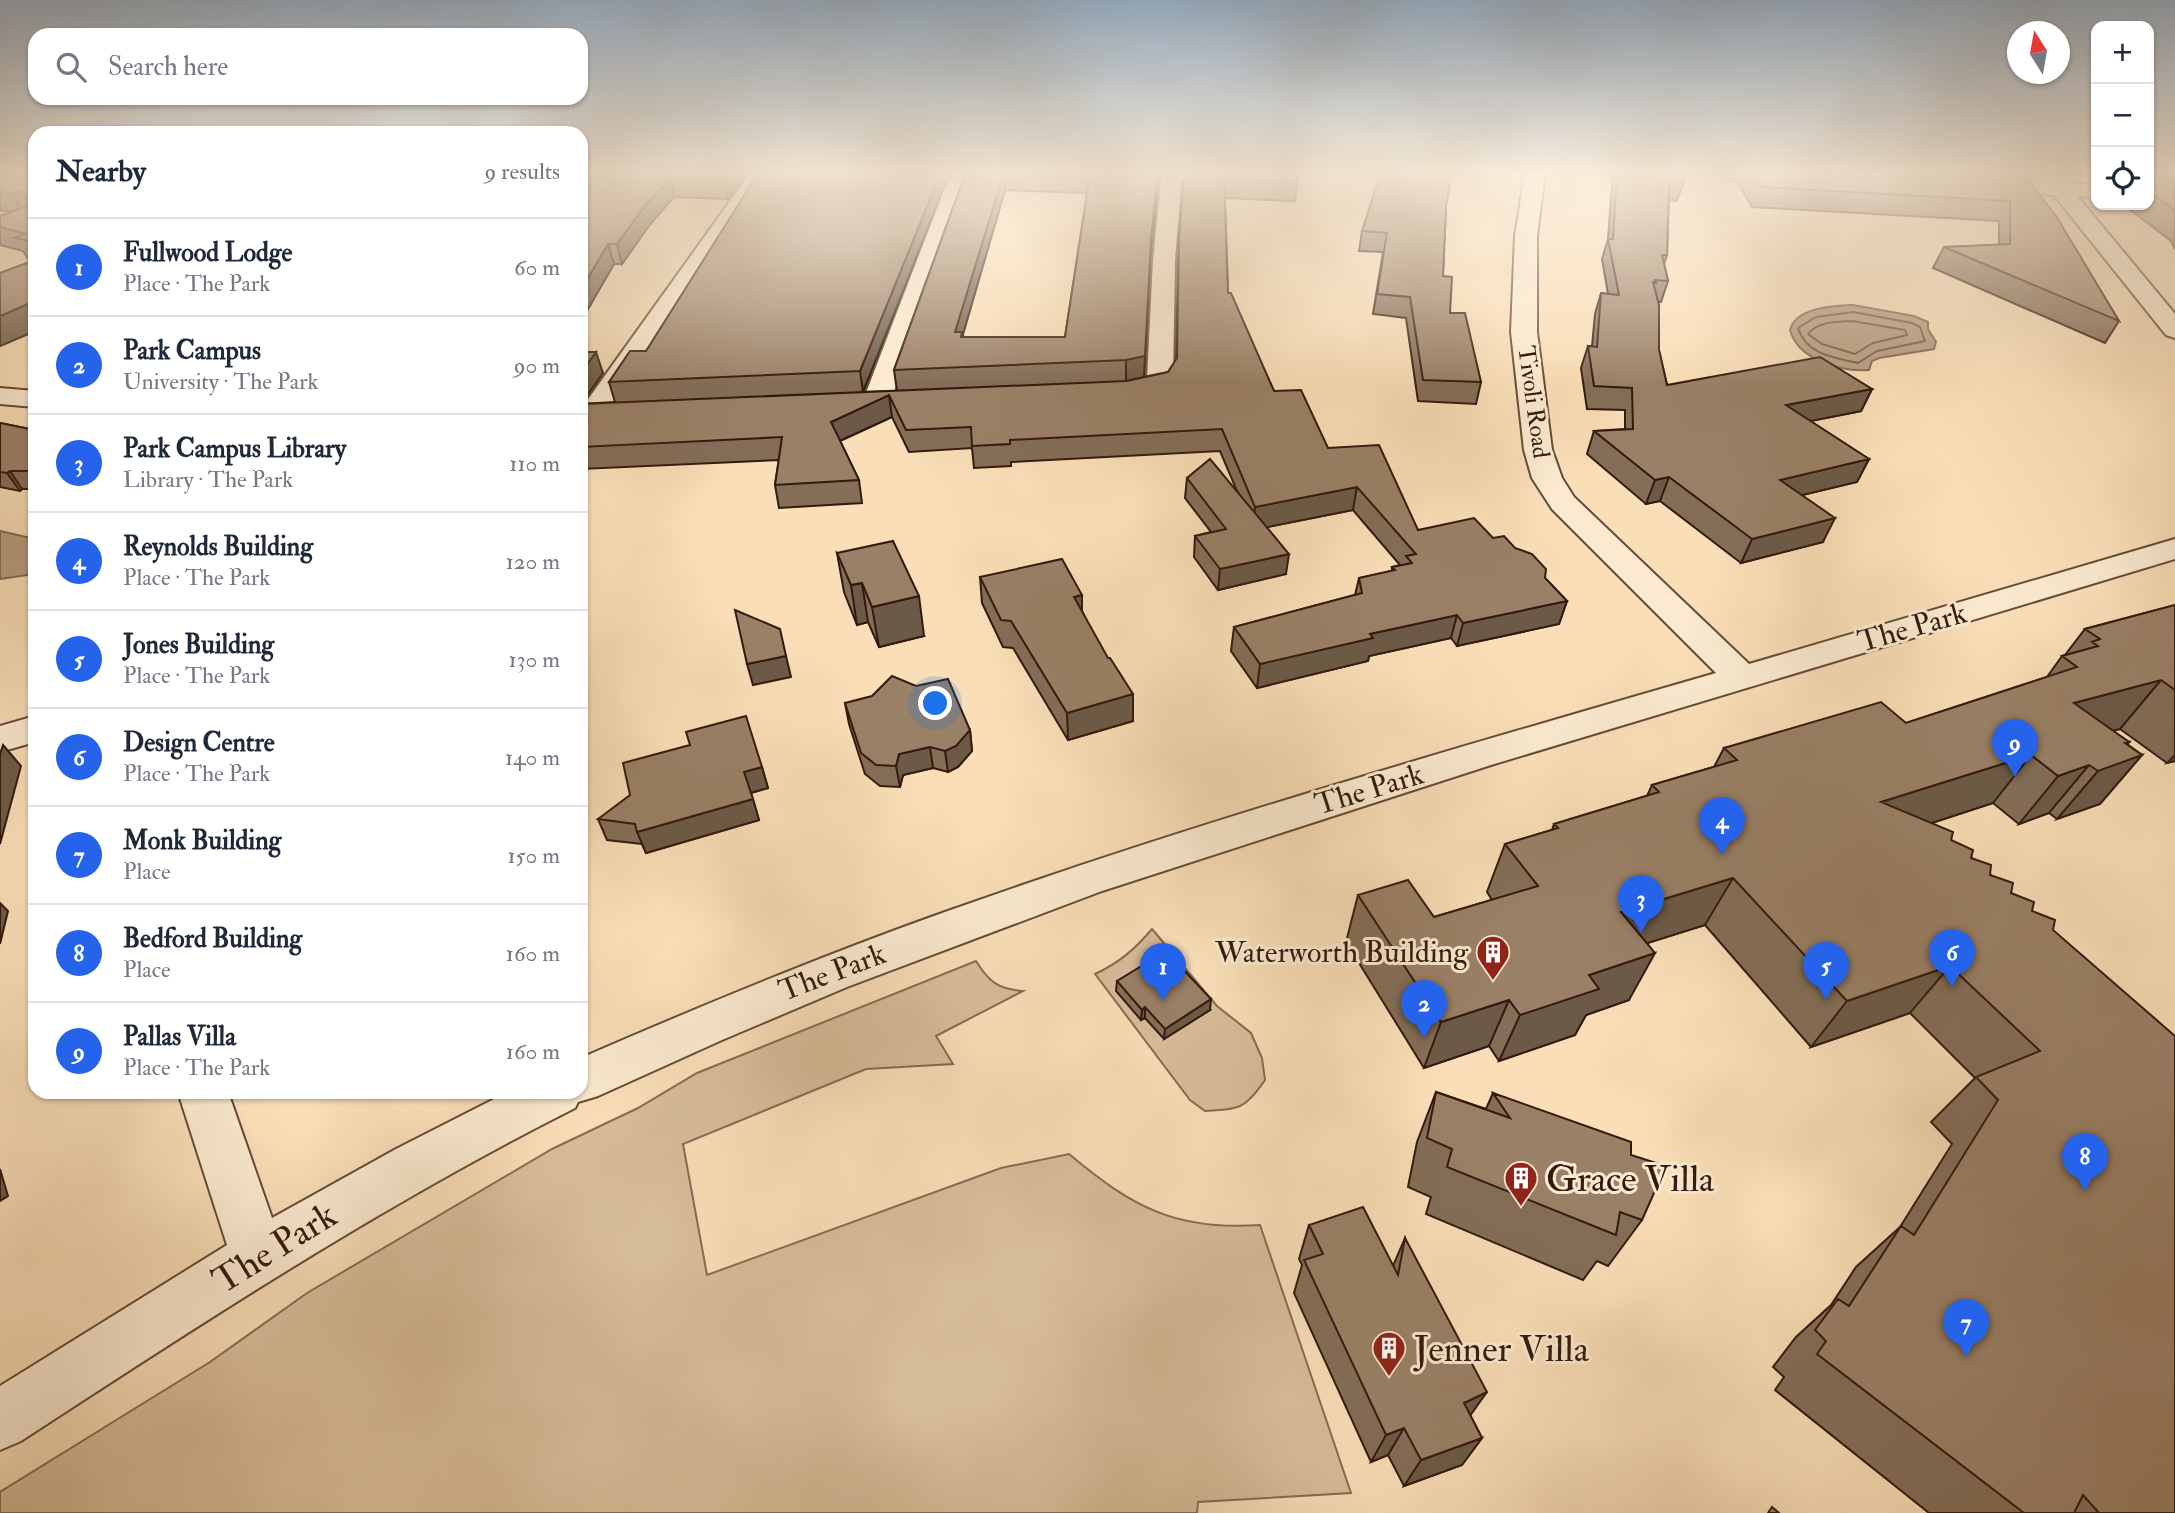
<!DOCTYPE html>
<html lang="en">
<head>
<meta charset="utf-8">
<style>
	body { margin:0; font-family:"IM FELL Double Pica",serif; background:#f2f2f3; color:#1f2937 }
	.controls { position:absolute; right:21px; top:21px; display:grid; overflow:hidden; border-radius:14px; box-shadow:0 2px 5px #0004 }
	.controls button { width:63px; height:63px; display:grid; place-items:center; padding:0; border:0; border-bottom:2px solid #e0e1e3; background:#fff; color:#1f2937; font:35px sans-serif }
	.compass { position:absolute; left:2007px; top:21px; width:63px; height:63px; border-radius:50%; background:#fff; box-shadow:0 2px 5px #0004; rotate:349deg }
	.you { position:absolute; left:936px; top:704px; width:24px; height:24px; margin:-18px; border:5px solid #fff; border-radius:50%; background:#1a73e8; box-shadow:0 0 0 10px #1a73e833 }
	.badge { display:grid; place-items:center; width:46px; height:46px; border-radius:50%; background:#2563eb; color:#fff; font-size:23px; font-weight:700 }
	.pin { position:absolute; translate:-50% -58px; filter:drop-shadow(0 2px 4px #0008) }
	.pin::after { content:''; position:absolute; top:37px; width:24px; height:21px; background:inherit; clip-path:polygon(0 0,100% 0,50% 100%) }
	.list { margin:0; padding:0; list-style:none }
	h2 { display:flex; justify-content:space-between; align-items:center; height:91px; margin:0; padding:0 28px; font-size:30px }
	h2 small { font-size:23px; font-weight:400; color:#747a83 }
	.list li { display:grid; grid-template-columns:46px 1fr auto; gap:21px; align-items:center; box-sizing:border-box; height:98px; padding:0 28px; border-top:2px solid #e0e1e3 }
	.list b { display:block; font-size:26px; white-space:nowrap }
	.list p { margin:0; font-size:23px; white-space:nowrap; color:#747a83 }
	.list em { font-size:23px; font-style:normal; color:#747a83 }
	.icon { flex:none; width:38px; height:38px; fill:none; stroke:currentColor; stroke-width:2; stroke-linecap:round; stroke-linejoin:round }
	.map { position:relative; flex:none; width:2175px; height:1513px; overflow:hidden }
	.search { position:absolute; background:#fff; box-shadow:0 2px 5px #0004; left:28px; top:28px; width:560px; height:77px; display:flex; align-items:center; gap:18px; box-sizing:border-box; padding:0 24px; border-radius:21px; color:#747a83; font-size:26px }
	.panel { position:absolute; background:#fff; box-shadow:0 2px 5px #0004; left:28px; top:126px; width:560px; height:973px; border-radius:21px }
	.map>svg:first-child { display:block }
	.green { fill:#d8bd9a; stroke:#866c54; stroke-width:2 }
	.water { fill:#b69b7e; stroke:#826751; stroke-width:2 }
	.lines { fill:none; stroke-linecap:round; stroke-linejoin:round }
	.shore { stroke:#755a46; stroke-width:2 }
	.minor-casing { stroke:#654b38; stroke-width:4 }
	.minor { fill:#fbead0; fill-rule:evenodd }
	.wall { fill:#846e58; stroke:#341a0e; stroke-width:2; fill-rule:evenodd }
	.shaded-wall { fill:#6c5a47; stroke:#341a0e; stroke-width:2 }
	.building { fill:#9a8066; stroke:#341a0e; stroke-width:2 }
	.labels { text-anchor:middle; stroke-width:6; stroke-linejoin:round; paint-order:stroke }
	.far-street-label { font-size:24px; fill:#341a0e; stroke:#fbead0 }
	.street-label { font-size:30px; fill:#341a0e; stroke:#fbead0 }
	.poi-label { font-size:30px; fill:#341a0e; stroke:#fbead0; text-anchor:end }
	.near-poi-label { font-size:37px; fill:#341a0e; stroke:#fbead0; text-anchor:start }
	.near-street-label { font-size:37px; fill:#341a0e; stroke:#fbead0 }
</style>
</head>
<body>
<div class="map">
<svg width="2175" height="1513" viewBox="0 0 2175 1513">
	<rect width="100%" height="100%" fill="#f9deb7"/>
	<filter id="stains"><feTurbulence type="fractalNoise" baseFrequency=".00286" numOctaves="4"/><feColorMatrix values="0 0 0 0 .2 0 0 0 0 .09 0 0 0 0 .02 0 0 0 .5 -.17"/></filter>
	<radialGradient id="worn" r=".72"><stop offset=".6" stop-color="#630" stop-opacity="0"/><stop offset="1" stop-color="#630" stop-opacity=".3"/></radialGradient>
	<!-- green -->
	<path class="green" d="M1152 929 1217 1006 1251 1033 1262 1058 1265 1080C1245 1109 1240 1109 1205 1111L1190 1100 1095 974C1119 963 1135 949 1152 929Z
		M976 961C989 982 998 989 1023 991L936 1036 953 1064 866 1069 683 1144 707 1275 1001 1168 1069 1154C1132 1207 1176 1231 1260 1225L1351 1493 1198 1502 1197 1513H0V1492L210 1362 307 1293 552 1149 638 1108 697 1073Z"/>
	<!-- water -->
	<path class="water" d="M1853 305 1914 316 1928 322V329L1936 342 1934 349 1879 358 1872 361 1869 370C1841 372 1798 360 1790 330 1796 307 1833 306 1853 305Z
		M0 531 35 539V574L0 579Z"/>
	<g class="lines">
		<!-- shore -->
		<path class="shore" d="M1853 312 1912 323 1920 327 1925 341 1877 351 1858 363C1834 358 1806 354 1798 328L1816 317Z
			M1852 321 1905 330 1907 335 1873 343 1855 354 1822 344 1808 334C1818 321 1837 322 1852 321Z"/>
		<defs>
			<path id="minor" d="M751 172H771L600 422 590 424 581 422V409Z
				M951 172H971L890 403 886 409 876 411 866 409 862 403Z
				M1162 172H1182L1175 260 1173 382C1161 400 1128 403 1108 398L1105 392 1108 386 1147 378 1153 260Z
				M1525 172H1545L1537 236V332L1552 450 1562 478 1574 497 1749 664 2175 539V559L1491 765 1102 891 847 987 722 1040 598 1096 578 1102 575 1108C382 1205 202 1323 21 1441L0 1450V1386L227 1245 178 1092H228L272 1218 396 1149 508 1092H581V1058C701 1006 821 956 945 912 1198 822 1457 748 1716 673L1552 509 1532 478 1524 450 1511 332 1515 236Z
				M1717 172H1799L1801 176 1798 180 1791 182 1727 178Z
				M2044 172 2057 173 2066 183 2096 185V197L2077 196 2175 314V338L2166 335 2054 195 1981 191 1974 189 1971 185 1974 181 1981 179 2044 182 2040 177Z
				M0 388 35 391V407L0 404Z
				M35 716V742L0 752V726Z"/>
		</defs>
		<!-- minor casing -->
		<use href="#minor" class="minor-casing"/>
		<!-- minor -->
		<use href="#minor" class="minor"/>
	</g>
	<!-- wall -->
	<path class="wall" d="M0 172H35V331L0 346V273L33 261 29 260 23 251 0 245V216L10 212 0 210Z
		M581 172H747L728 199 674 197 651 223 622 264H614L581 321Z
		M950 172 863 392 897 391 894 370 966 172H1159L1150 260 1144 377 1168 372 1176 360 1178 260 1184 172 1297 182 1295 201 1225 198 1228 293 1274 391 1328 448 1418 530 1493 538 1545 578 1567 601 1559 624 1457 646 1451 638 1369 656 1368 661 1257 688 1231 651 1234 627 1355 595 1359 578 1392 571V567L1400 565 1353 510 1267 527 1286 574 1218 590 1194 557 1195 536 1211 532 1185 498 1187 478 1237 491 1220 451 1011 462V466L974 468 972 448 909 452 892 417 840 441 859 480 862 503 779 508 775 485 779 460 581 469V404L615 402 609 382 646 351ZM1005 190 1087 193 1065 337H963V334Z
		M1613 172H1683L1684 181 1677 201 1669 200 1667 255 1664 264 1668 281 1661 302H1658L1659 350 1667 385 1872 389 1861 411 1810 421 1869 459 1857 482 1802 495 1823 542 1741 563 1660 501 1646 504 1587 454 1594 431 1625 429V410L1587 409 1581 368 1588 346H1592L1595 314 1601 293 1608 294 1602 259 1608 239Z
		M1740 172H2003L2002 174 2119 321 2105 343 1933 268 1944 247 1999 245V221L1752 207 1737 181Z
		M2149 172H2175V249L2171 241 2124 205H2149Z
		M1446 206 1443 276 1450 313 1481 382 1476 404 1418 401 1406 318 1373 314 1383 252 1359 251 1362 231Z
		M0 423 35 430V489H22L20 491 0 487Z
		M837 553 924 636 879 647 868 622 857 625 844 592Z
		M980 577 1082 595V611L1133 721 1068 740 1013 648 1003 647 982 603Z
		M2175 605V761L2167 763 2120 729 2113 731 2129 742 2127 744 2142 755 2100 804 2057 819 2049 813 2019 824 1993 803 1932 823 2053 930 2175 1513H1929L1775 1390 1784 1377 1773 1367 1796 1337 1831 1305 1856 1267 1900 1227 1952 1144 1931 1122 1975 1078 1910 1013 1811 1047 1705 925 1647 943 1629 1000 1586 1015 1575 1035 1499 1061 1489 1046 1424 1068 1346 942 1358 895 1434 917 1492 900 1487 892 1505 844 1552 830 1554 824 1647 796 1652 785 1714 767 1724 748 1906 723 2047 677 2062 656 2065 655 2085 629Z
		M845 703 970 730 972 751 958 767 948 772 933 768 903 775 900 787 880 786 865 774 849 724Z
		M762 767 768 788 751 793 759 820 646 853 642 844 607 840 598 819Z
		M1117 981 1210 1010 1164 1039 1145 1018 1141 1020 1116 991Z
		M1436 1092 1486 1109 1493 1093 1642 1220 1608 1266 1597 1261 1583 1280 1426 1214 1431 1197 1408 1187 1417 1142Z
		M1309 1225 1393 1266 1405 1238 1470 1415 1482 1438 1462 1465 1404 1486 1388 1455 1371 1462 1294 1293 1302 1265 1299 1259Z"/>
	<!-- shaded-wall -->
	<path class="shaded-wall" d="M731 172H747L728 199 724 181Z
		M941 172H950L863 392 860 371Z
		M1004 172 1005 190 963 334 964 353 955 332Z
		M1158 172H1159L1150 260 1144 377 1126 381V360L1151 240Z
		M670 179 674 197 651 223 622 264 617 244 646 204Z
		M24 191 25 196 35 212 24 215 11 194Z
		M608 244 614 264 581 321V290Z
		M35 301V331L0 346V316Z
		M596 352 603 373 581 404V373Z
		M1872 389 1861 411 1775 428 1786 405Z
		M889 395 892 417 835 443 831 422Z
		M1869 459 1857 482 1769 503 1780 480Z
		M10 471 22 489 20 491 7 473Z
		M1669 477 1660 501 1646 504 1655 480Z
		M1357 487 1353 510 1253 530 1255 507Z
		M1835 518 1823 542 1741 563 1752 539Z
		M1289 554 1286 574 1218 590 1220 569Z
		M862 583 868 622 857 625 851 585Z
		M1082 595V621L1074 597Z
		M919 596 924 636 879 647 872 607Z
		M1567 601 1559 624 1457 646 1463 623Z
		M1457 615 1451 638 1369 656 1368 661 1257 688 1260 664 1370 634Z
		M786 656 791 677 753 685 747 664Z
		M2161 680 2120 729 2036 751 2074 703Z
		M1133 694V721L1068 740 1067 713Z
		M970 730 972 751 958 767 948 772 945 751Z
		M2129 742 2107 767 2142 755 2100 804 2057 819 2098 771 2125 743Z
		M3 745 21 766 0 844V754Z
		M930 747 933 768 903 775 900 787 896 766 899 754Z
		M2031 755 1993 803 1849 850 1881 802Z
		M2175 755V761L2167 763Z
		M2089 765 2049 813 2019 824 2058 776Z
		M762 767 768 788 750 793 744 772Z
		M753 799 759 820 646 853 637 832Z
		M1733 878 1705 925 1597 959 1621 912Z
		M0 903 8 911 0 944Z
		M1655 953 1629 1000 1586 1015 1575 1035 1499 1061 1520 1015 1589 975Z
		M1950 966 1910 1013 1811 1047 1847 1001Z
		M1211 999 1210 1010 1164 1039 1165 1029Z
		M1509 1000 1489 1046 1424 1068 1441 1022Z
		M1145 1007V1018L1141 1020 1142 1010Z
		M0 1169 8 1196 0 1201Z
		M1487 1392 1467 1420 1464 1403Z
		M1404 1428 1388 1455 1371 1462 1386 1435Z
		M1482 1438 1462 1465 1404 1486 1421 1460Z"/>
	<!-- building -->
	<path class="building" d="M0 172H35V198L25 196 24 191 11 194 0 192Z
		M591 172H731L724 181 670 179 646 204 617 244H608L581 290V185Z
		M759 172H941L860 371 609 382 630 351H646Z
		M966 172H1004L955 332H962L961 337H1065L1090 175 1030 172H1158L1151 240 1145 356 1126 360 894 370Z
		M1184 172H1297V182L1224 179 1228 293H1231L1274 391 1301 390 1328 448 1379 445 1418 530 1474 518 1493 538 1504 536 1515 548 1532 554 1546 569 1545 578 1567 601 1463 623 1457 615 1370 634 1373 638 1260 664 1234 627 1362 593 1359 578 1395 570 1392 567 1412 563 1406 556 1416 554 1357 487 1255 507 1222 429 1010 440V444L972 446 971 427 906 430 889 395 831 422 859 480 775 485 782 437 581 447V404L1127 381 1168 372 1177 358 1179 241Z
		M1381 172H1452L1446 206 1443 276 1452 277 1450 313H1465L1481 382 1423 380 1410 297 1377 294 1387 233 1362 231Z
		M1617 172H1683L1684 181 1669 180 1667 255H1662L1668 281 1655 280 1656 283 1653 282 1659 305V350L1667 385 1820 357 1872 389 1786 405 1869 459 1780 480 1835 518 1752 539 1669 477 1655 480 1594 431 1633 429 1632 388 1594 386 1588 346 1597 347 1601 293 1619 295 1608 239H1613Z
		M1751 172H1965L2025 175 2058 219 2119 321 1944 247 2010 244V201L1760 187Z
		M2149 172H2160V180H2175V211L2149 191Z
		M35 203V242L15 238 26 234 0 227V216Z
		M35 260V301L0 316V273Z
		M581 352H596L581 373Z
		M0 423 35 430V471H10L7 473 0 472Z
		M1210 459 1289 554 1220 569 1195 536 1226 529 1187 478Z
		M893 541 919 596 872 607 862 583 851 585 837 553Z
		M1062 559 1082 595 1074 597 1108 658H1110L1133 694 1067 713 1011 621 1001 620 980 577Z
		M2175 605V690L2161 680 2074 703 2129 742 2125 743 2142 755 2098 771 2089 765 2058 776 2031 755 1881 802 1953 832 1951 840 1973 850 1971 858 1991 865 1990 875 2013 883 2011 893 2034 902 2032 911 2055 920 2053 930 2175 1036V1513H2099L2083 1495 2074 1513H2024L1817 1354 1826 1341 1815 1330 1838 1299 1849 1306 1901 1226 1914 1235 1998 1100 1976 1077 2040 1051 1950 966 1847 1001 1733 878 1621 912 1655 953 1589 975 1599 989 1520 1015 1509 1000 1441 1022 1358 895 1408 880 1434 917 1538 886 1505 844 1558 828 1554 824 1659 792 1652 785 1737 760 1724 748 1881 702 1906 723 2077 667 2062 656 2098 646 2092 642 2100 639 2085 629Z
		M735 610 780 629 786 656 747 664Z
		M892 676 916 686 948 679 970 730 956 746 945 751 930 747 899 754 896 766 876 765 861 753 845 703 872 696Z
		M746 716 762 767 744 772 753 799 637 832 635 824 598 819 630 795 623 763 690 745 686 732Z
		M1166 951 1211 999 1165 1029 1145 1007 1142 1010 1117 981Z
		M1436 1092 1510 1118 1493 1093 1631 1142V1155L1666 1166 1642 1220 1620 1212 1616 1235 1447 1167 1452 1149 1427 1138Z
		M1363 1207 1398 1275 1405 1238 1487 1392 1464 1403 1482 1438 1421 1460 1404 1428 1386 1435 1304 1260 1323 1254 1309 1225Z
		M1772 1507 1779 1513H1768Z"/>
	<!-- sky -->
	<linearGradient id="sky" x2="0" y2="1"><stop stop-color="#94aabe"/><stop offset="0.45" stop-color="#fcf0df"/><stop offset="1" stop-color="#fcf0df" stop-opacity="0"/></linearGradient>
	<rect width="2175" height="384" fill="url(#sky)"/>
	<!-- icons -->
	<defs>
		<symbol id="building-pin" viewBox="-11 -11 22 30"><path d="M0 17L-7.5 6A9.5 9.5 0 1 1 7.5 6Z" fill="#8f2418" stroke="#fbead0"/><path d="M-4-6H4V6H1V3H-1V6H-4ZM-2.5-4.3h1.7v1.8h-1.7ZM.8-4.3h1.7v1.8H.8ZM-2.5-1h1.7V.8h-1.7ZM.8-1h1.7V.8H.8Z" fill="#fff"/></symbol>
	</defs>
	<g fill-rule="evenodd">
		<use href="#building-pin" x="1474" y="933" width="38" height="52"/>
		<use href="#building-pin" x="1502" y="1159" width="38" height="52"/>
		<use href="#building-pin" x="1370" y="1329" width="38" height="52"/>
	</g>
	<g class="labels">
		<!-- far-street labels -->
		<g class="far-street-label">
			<text transform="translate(1534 402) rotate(82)" y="8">Tivoli Road</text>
		</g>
		<!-- street labels -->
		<g class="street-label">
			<text transform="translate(1912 627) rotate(-16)" y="10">The Park</text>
			<text transform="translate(1369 789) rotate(-17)" y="10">The Park</text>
			<text transform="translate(832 972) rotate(-21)" y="10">The Park</text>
		</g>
		<!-- poi labels -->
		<g class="poi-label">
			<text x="1468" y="962">Waterworth Building</text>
		</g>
		<!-- near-poi labels -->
		<g class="near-poi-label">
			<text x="1546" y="1191">Grace Villa</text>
			<text x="1414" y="1361">Jenner Villa</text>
		</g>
		<!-- near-street labels -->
		<g class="near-street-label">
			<text transform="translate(274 1247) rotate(-32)" y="13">The Park</text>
		</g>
	</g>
	<rect width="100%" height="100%" filter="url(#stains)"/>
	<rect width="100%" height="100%" fill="url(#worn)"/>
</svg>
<div class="controls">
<button>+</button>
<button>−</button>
<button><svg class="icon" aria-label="locate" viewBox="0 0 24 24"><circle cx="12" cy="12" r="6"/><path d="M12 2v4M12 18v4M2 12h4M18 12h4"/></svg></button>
</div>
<svg class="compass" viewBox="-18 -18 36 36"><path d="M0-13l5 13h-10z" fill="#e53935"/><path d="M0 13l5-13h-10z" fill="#747a83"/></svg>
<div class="you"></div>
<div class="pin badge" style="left:1163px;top:1001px">1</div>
<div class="pin badge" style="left:1424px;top:1038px">2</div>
<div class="pin badge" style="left:1641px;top:933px">3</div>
<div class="pin badge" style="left:1722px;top:855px">4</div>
<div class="pin badge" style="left:1826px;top:1000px">5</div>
<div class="pin badge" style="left:1952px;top:987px">6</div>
<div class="pin badge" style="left:1966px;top:1357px">7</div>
<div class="pin badge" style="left:2085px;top:1191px">8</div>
<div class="pin badge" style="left:2015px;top:777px">9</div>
<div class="search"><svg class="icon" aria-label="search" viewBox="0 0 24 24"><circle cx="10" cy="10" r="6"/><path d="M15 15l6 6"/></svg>Search here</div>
<section class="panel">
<h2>Nearby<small>9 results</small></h2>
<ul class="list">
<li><span class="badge">1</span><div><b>Fullwood Lodge</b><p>Place · The Park</p></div><em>60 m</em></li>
<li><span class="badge">2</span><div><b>Park Campus</b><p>University · The Park</p></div><em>90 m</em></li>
<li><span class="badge">3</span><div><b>Park Campus Library</b><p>Library · The Park</p></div><em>110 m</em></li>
<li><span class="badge">4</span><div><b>Reynolds Building</b><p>Place · The Park</p></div><em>120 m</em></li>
<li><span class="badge">5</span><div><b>Jones Building</b><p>Place · The Park</p></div><em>130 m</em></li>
<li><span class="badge">6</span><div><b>Design Centre</b><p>Place · The Park</p></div><em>140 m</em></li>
<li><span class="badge">7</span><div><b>Monk Building</b><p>Place</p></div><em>150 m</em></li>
<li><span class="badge">8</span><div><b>Bedford Building</b><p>Place</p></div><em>160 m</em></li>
<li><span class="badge">9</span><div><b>Pallas Villa</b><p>Place · The Park</p></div><em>160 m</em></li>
</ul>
</section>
</div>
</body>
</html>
